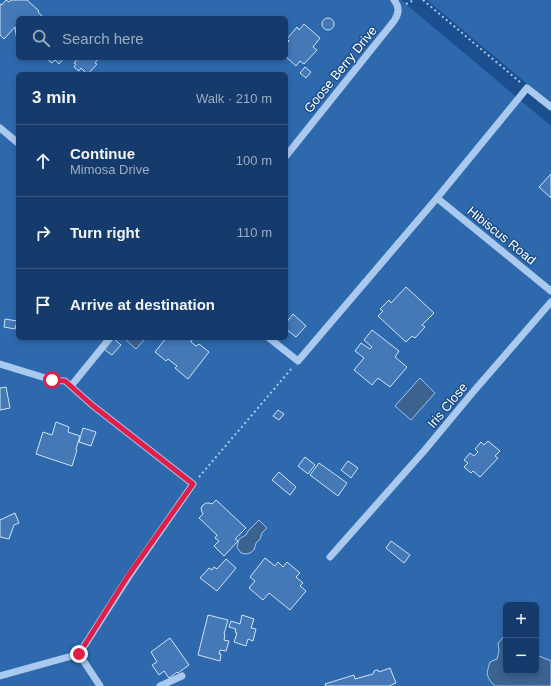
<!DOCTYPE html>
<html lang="en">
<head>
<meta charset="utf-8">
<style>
	body { margin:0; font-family:Arial,sans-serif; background:#1d4271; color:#f1f3f6 }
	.controls { position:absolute; right:12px; bottom:12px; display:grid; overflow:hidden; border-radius:6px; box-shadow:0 2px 6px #0003 }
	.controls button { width:36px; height:36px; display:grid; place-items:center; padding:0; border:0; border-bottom:1px solid #33557e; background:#143b6b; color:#f1f3f6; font:20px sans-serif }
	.stop { position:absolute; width:12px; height:12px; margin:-9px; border:3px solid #e11d48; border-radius:50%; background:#fff }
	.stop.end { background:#e11d48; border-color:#fff; box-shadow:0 1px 4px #0008 }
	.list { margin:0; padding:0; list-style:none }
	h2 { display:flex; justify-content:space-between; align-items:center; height:52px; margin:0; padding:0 16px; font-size:17px }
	h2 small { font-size:13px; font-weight:400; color:#9dadc1 }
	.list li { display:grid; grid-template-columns:26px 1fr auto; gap:12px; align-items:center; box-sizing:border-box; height:72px; padding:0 16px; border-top:1px solid #33557e }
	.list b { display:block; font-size:15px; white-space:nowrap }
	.list p { margin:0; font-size:13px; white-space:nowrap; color:#9dadc1 }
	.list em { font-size:13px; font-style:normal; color:#9dadc1 }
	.icon { flex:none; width:22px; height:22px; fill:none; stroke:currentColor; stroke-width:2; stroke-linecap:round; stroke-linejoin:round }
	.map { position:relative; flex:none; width:551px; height:686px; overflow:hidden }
	.search { position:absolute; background:#143b6b; box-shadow:0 2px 6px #0003; left:16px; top:16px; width:272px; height:44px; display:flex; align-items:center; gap:10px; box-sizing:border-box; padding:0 14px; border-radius:6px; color:#9dadc1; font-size:15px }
	.panel { position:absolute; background:#143b6b; box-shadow:0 2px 6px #0003; left:16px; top:72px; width:272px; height:268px; border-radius:6px }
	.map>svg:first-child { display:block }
	.green { fill:#2e69ad; fill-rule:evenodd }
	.water { fill:#3c6290; stroke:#9cc4f0 }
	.building { fill:#4478b7; stroke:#cfe3fa }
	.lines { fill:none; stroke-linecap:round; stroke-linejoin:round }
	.path { stroke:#a9c9ee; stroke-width:2; stroke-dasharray:2 3; stroke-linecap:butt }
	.minor { stroke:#a9c9ee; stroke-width:7 }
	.route { stroke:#e11d48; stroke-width:5 }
	.labels { text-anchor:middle; stroke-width:3; stroke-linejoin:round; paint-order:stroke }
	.street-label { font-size:13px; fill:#fff; stroke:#1b4f8f }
</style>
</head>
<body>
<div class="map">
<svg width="551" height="686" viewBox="0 0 551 686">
	<rect width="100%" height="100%" fill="#1b4f8f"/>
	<!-- green -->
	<path class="green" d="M0 0H401L551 126V686H0ZM18 18H286V58H18ZM18 74H286V338H18ZM506 605H536V671H506Z
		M427 0H551V104Z"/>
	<!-- water -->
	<path class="water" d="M124 338H142L144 340 136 349Z
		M420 378 435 393 411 420 395 406Z
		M259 520 267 528 262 533 260 539 256 543 254 550 250 553 246 554 241 553 237 547 239 539 246 535 248 531Z
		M506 634V671H536V653L539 656 551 661V686H495C486 677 486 674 490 662L497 659 499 651 498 643Z"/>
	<!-- building -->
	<path class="building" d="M6 0 9 2 11 0H27L39 11 38 12 44 18H18V40L17 41 15 27 4 39 0 35V4L2 5Z
		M322 24a6 6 0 1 1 12 0a6 6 0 1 1-12 0Z
		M304 24 320 38 313 47 317 50 304 64 300 61 296 66 286 57V44L289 41 287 39 297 27 299 30Z
		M48 58H64L59 64 55 60 52 63 49 61V60Z
		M78 58H99L95 63 97 64 88 74 86 72V73L81 68 79 71 74 67 76 64 74 63Z
		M305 67 311 72 306 78 300 73Z
		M551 174V198L539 187Z
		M406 287 434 313 422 325 425 327 415 338 412 336 406 342 378 316 383 311 380 309 389 300 391 303Z
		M293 314 306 326 296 337 286 329V323Z
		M5 319 17 321 15 329 4 327Z
		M372 330 399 351 395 357 407 367 390 387 378 378 372 385 354 370 364 358 355 351 361 343 370 349 372 347 364 340Z
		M113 338 121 345 112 355 101 347Z
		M166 338H189L192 340 191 342 196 346 199 344 209 352 188 379 175 368 177 366 168 359 166 361 155 352Z
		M6 387 10 408 0 410V388Z
		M278 410 284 414 279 420 273 416Z
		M56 422 69 427 68 432 80 436 76 449 77 450 72 466 36 454 43 432 52 435Z
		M83 428 96 432 91 446 79 442Z
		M488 441 500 451 495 456 498 458 480 477 473 471 471 473 464 467 468 463 464 460 470 453 474 456 478 452 475 449 481 442 484 445Z
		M305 457 315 465 308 474 298 466Z
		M348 461 358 468 351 478 341 470Z
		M319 463 347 483 338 496 310 475Z
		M279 472 296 487 290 495 272 480Z
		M216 500 246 528 235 539 238 541 224 556 214 546 219 541 215 538 217 535 199 518 203 514 202 512 201 508 203 505 206 503H209L212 504Z
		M15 513 19 523 14 525 9 539 0 537V520Z
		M391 541 410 555 404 563 386 548Z
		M265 558 275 566 278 562 283 567 287 562 300 573 296 577 303 583 300 586 306 591 290 610 269 593 263 600 249 588 255 581 250 577Z
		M226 559 236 568 217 591 200 578 209 568 212 570 214 567 217 569Z
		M208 615 228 620 224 634 225 635 224 640 229 641 226 651 220 650 219 654H221L220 661 198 655Z
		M242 615 254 619 251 628 256 629 253 641 248 639 246 646 234 642 237 633 235 632 236 629 229 627 231 621 240 624Z
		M170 638 189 665 178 673 177 672 169 678 164 671 159 675 152 665 157 662 151 652Z
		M390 668 396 683 389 686H326L325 684 354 675 355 679 373 674 374 671 376 670H378L379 672Z"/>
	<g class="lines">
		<!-- path -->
		<path class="path" d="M423 0 520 82
			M406 4 414 0
			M199 477 292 368"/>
		<!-- minor -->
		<path class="minor" d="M0 128 18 143
			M286 156 394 21C399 14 400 7 394 0
			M437 198 551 291
			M269 338 298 361 437 198 527 88 551 107
			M0 364 52 380 65 381 92 405 193 484 129 576 79 654
			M71 386 110 338
			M330 557 424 451 473 392 551 302
			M79 654 100 686
			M0 676 79 654
			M160 686 182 676"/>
	</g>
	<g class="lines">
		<!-- route -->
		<path class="route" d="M52 380 65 381 92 405 193 484 128 576 79 654"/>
	</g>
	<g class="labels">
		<!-- street labels -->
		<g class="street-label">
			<text transform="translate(340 69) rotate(-51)" y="5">Goose Berry Drive</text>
			<text transform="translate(502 235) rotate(39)" y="5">Hibiscus Road</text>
			<text transform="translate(447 405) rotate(-50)" y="5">Iris Close</text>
		</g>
	</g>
</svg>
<div class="controls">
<button>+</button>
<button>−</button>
</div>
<div class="stop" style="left:52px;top:380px"></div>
<div class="stop end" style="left:79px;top:654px"></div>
<div class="search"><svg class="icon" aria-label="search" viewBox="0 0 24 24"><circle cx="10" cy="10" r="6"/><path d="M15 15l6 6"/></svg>Search here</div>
<section class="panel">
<h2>3 min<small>Walk · 210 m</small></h2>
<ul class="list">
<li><svg class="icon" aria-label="ahead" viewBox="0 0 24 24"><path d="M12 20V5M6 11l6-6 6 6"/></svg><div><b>Continue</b><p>Mimosa Drive</p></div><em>100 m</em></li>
<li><svg class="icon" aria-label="right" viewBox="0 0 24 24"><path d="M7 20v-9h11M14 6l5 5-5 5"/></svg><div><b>Turn right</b></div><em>110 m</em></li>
<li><svg class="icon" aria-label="arrive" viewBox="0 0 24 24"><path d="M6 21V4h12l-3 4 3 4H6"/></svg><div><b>Arrive at destination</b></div></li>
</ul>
</section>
</div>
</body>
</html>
